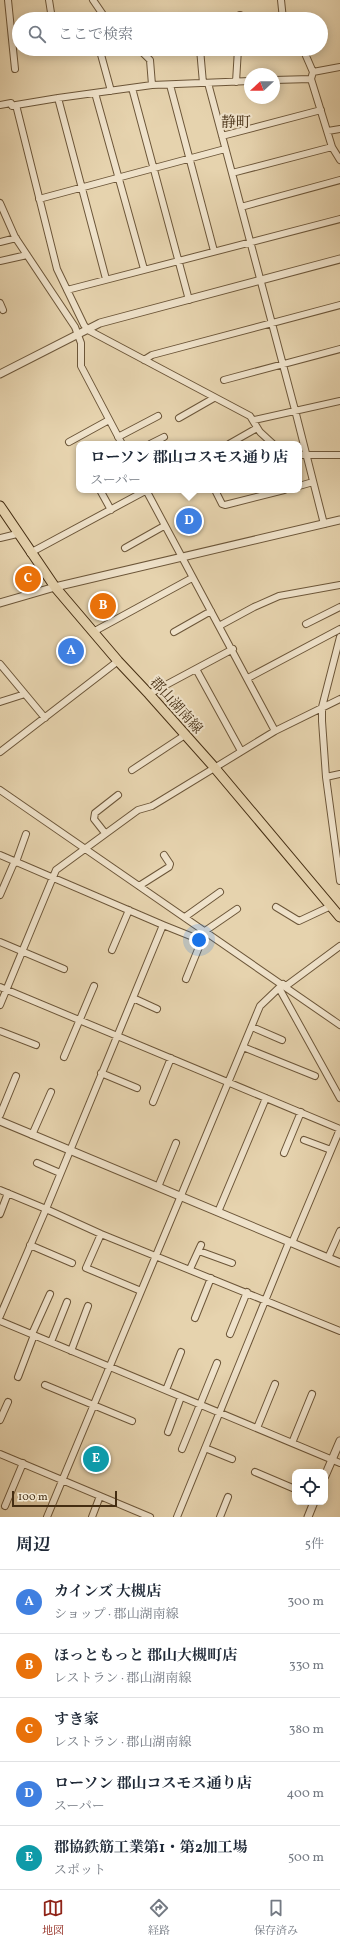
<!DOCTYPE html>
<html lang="ja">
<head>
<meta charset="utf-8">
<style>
	body { margin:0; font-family:Vollkorn,"Noto Serif JP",serif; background:#f6f6f7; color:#1f2937 }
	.controls { position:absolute; right:12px; bottom:12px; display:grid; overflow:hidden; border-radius:8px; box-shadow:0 2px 10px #0003 }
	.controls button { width:36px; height:36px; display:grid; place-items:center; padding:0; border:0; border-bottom:1px solid #e0e1e3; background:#fff; color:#1f2937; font:20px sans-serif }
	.compass { position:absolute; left:244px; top:68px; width:36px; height:36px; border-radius:50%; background:#fff; box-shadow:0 2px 10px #0003; rotate:249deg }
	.scale { position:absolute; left:12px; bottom:10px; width:105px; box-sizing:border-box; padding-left:4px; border:2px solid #442d12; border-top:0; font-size:11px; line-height:14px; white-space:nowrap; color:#442d12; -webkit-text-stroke:3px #efe2ca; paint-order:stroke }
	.you { position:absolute; left:199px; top:940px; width:14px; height:14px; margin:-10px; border:3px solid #fff; border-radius:50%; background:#1a73e8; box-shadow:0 0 0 6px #1a73e833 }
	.badge { display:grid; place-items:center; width:26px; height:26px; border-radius:50%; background:#8f2418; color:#fff; font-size:13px; font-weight:700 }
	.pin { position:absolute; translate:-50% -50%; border:2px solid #fff; box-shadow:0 1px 4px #0006 }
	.popup { position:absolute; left:76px; top:441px; width:226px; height:52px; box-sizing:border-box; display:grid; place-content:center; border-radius:8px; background:#fff; filter:drop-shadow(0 1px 3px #0005); font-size:13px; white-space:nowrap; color:#747a83 }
	.popup b { font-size:15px; color:#1f2937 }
	.popup::after { content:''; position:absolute; left:50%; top:100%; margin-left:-8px; border:8px solid transparent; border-top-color:#fff }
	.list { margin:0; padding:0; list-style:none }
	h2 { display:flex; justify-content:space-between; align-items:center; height:52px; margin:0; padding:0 16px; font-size:17px }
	h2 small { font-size:13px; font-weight:400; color:#747a83 }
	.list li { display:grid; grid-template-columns:26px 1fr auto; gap:12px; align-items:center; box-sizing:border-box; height:64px; padding:0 16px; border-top:1px solid #e0e1e3 }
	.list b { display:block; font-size:15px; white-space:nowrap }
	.list p { margin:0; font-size:13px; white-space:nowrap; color:#747a83 }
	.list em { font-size:13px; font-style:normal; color:#747a83 }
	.icon { flex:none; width:22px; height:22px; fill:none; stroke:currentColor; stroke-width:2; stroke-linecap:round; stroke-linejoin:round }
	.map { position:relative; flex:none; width:340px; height:1517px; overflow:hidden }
	.search { position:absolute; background:#fff; box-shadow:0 2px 10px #0003; left:12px; right:12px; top:12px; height:44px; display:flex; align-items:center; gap:10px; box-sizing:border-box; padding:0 14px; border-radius:22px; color:#747a83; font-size:15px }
	.sheet { height:372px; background:#fff }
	nav { display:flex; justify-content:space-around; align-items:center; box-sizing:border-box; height:56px; border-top:1px solid #e0e1e3; background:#fff; font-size:11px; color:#747a83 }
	nav a { display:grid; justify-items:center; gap:2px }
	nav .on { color:#8f2418 }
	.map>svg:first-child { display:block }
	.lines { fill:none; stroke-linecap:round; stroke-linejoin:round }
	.minor-casing { stroke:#6c5639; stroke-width:8 }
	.tertiary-casing { stroke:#6c5639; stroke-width:9 }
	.primary-casing { stroke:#442d12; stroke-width:11 }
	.minor { stroke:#efe2ca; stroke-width:6 }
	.tertiary { stroke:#efe2ca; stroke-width:7 }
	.primary { stroke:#e6d3ae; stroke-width:9 }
	.labels { text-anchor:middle; stroke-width:4; stroke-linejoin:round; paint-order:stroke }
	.street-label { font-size:14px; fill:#442d12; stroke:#efe2ca }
	.neighbourhood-label { font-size:15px; fill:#442d12; stroke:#efe2ca }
</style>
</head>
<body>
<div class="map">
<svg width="340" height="1517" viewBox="0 0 340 1517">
	<rect width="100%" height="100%" fill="#e6d3ae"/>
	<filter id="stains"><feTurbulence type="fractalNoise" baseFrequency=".005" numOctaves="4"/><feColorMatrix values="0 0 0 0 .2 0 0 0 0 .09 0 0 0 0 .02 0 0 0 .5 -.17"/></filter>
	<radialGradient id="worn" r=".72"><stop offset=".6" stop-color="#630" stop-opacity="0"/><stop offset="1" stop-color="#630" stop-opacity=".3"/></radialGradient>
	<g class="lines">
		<defs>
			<path id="minor" d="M8 0 15 69
				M49 0 52 19
				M93 0 106 19
				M281 0 283 19
				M174 17 176 19
				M240 19V15
				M56 49V51
				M139 49 150 60 152 85
				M200 49 203 83
				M303 49 313 72
				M100 51 111 91
				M311 79 332 147 340 160
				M274 80 311 79 313 72 340 67
				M236 82 238 49
				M208 83 295 410 324 524
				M170 85 214 251
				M132 88 189 300
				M95 93 144 269
				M58 98 106 279
				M0 105 11 103 12 106 16 105 57 269 84 325 88 330 250 416 260 432 273 444
				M16 105 58 98 152 85 250 81
				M328 131 340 129
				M222 136 321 110
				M232 173 332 147
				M39 199 225 149
				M0 203 15 237 75 327 81 343V366L122 444
				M241 207 340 180
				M0 242 16 238
				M0 261 27 255
				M67 290 340 219
				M0 303 3 310
				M144 360 152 355 340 305
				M224 380 340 349
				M179 418 214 398
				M254 420 340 401
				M118 437 158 416
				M69 442 109 420
				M150 444 164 437
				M229 444 257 428
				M299 455H340
				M299 486 313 482
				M100 490 111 510
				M146 490 275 731
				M215 490 222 504 225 505 284 490
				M0 538 17 534
				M125 548 164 526
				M30 553 147 490
				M306 624 340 607
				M219 626 254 607 279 596 340 585
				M93 632 192 578
				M174 632 211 611
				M340 637 322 707V721L326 777 340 881
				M0 664 45 718
				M196 669 241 751
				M248 678 340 629
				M149 694 233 649
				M0 702 25 694
				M0 752 118 661
				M132 770 185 735
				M326 777 340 774
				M0 790 340 1025
				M105 833 94 819 95 813 118 795
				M0 855 163 925 46 1209 0 1190
				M139 886 169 867 170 864 164 855
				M0 895 13 865 16 862 26 834
				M276 907 299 921 331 906
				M185 917 220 892
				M163 925 198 939 199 947 186 979
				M198 939 205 931 237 909
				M0 942 64 969
				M112 950 129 910
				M286 986 340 946
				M0 987 340 1129
				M279 988 340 1098
				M133 998 157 1009
				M0 1005 56 870 138 810 152 806 275 731 340 699
				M252 1027 282 1040
				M0 1031 36 1045
				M243 1047 315 1076
				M64 1057 94 986
				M101 1073 137 1088
				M153 1102 171 1058
				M0 1115 16 1076
				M32 1135 51 1092
				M304 1140 331 1150
				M284 1153 301 1112
				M37 1163 60 1173
				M158 1187 176 1143
				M218 1212 266 1098
				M0 1214 8 1193
				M101 1234 86 1268 141 1291
				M292 1243 340 1129
				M30 1245 72 1263
				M199 1251 232 1263
				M328 1258 340 1231
				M190 1269 201 1245
				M0 1316 46 1209 101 1234 340 1331
				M195 1318 211 1278
				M0 1321 340 1463
				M32 1334 50 1294
				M230 1334 247 1292
				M51 1342 67 1302
				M71 1351 88 1306
				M18 1377 34 1335
				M45 1385 132 1421
				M166 1390 181 1352
				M0 1420 8 1402
				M257 1428 275 1384
				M168 1432 181 1397
				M292 1443 312 1394
				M205 1448 232 1459
				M182 1449 217 1363
				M0 1454 150 1517
				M255 1472 295 1489
				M5 1506 23 1463
				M47 1517 260 1006 283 984
				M92 1517 100 1496
				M177 1517 289 1242
				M220 1517 228 1497"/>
			<path id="tertiary" d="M0 374 100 323 340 259
				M0 603 55 587 340 520
				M0 1121 340 1263
				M325 1476 340 1441
				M308 1517 314 1502"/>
			<path id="primary" d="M0 506 55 587 118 661 149 694 214 767 340 917"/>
		</defs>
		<!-- minor casing -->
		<use href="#minor" class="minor-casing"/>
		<!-- tertiary casing -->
		<use href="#tertiary" class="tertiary-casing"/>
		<!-- primary casing -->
		<use href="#primary" class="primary-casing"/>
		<!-- minor -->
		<use href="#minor" class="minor"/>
		<!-- tertiary -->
		<use href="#tertiary" class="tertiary"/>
		<!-- primary -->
		<use href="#primary" class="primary"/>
	</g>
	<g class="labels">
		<!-- street labels -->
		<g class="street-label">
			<text transform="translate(177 705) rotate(48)" y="5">郡山湖南線</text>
		</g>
		<!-- neighbourhood labels -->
		<g class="neighbourhood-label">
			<text x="236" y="127">静町</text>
		</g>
	</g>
	<rect width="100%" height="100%" filter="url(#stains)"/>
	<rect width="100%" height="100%" fill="url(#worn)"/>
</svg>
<div class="controls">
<button><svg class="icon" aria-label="locate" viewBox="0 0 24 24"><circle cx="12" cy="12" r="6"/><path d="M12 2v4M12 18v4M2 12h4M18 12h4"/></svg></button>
</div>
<svg class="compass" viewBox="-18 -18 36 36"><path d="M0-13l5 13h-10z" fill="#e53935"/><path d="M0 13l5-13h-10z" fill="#747a83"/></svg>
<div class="scale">100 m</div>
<div class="you"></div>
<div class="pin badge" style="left:71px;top:651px;background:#3f7fe0">A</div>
<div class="pin badge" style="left:103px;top:606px;background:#e8710a">B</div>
<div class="pin badge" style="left:28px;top:579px;background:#e8710a">C</div>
<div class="pin badge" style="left:189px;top:521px;background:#3f7fe0">D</div>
<div class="popup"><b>ローソン 郡山コスモス通り店</b>スーパー</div>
<div class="pin badge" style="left:96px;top:1459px;background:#0f9aa8">E</div>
<div class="search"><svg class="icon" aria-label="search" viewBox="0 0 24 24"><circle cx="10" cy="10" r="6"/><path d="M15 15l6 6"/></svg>ここで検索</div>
</div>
<section class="sheet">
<h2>周辺<small>5件</small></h2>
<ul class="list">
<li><span class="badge" style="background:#3f7fe0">A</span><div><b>カインズ 大槻店</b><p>ショップ · 郡山湖南線</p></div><em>300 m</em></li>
<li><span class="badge" style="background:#e8710a">B</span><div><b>ほっともっと 郡山大槻町店</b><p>レストラン · 郡山湖南線</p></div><em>330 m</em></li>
<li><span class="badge" style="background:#e8710a">C</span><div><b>すき家</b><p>レストラン · 郡山湖南線</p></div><em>380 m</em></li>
<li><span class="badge" style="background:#3f7fe0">D</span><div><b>ローソン 郡山コスモス通り店</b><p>スーパー</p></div><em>400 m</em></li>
<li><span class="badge" style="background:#0f9aa8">E</span><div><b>郡協鉄筋工業第1・第2加工場</b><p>スポット</p></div><em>500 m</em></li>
</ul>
</section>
<nav>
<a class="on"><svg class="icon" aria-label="map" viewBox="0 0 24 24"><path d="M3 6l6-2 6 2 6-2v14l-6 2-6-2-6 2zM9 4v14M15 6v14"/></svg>地図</a>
<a><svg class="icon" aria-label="directions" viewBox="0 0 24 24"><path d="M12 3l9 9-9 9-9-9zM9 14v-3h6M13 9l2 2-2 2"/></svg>経路</a>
<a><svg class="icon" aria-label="saved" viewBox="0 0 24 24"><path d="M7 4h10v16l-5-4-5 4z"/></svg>保存済み</a>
</nav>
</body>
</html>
